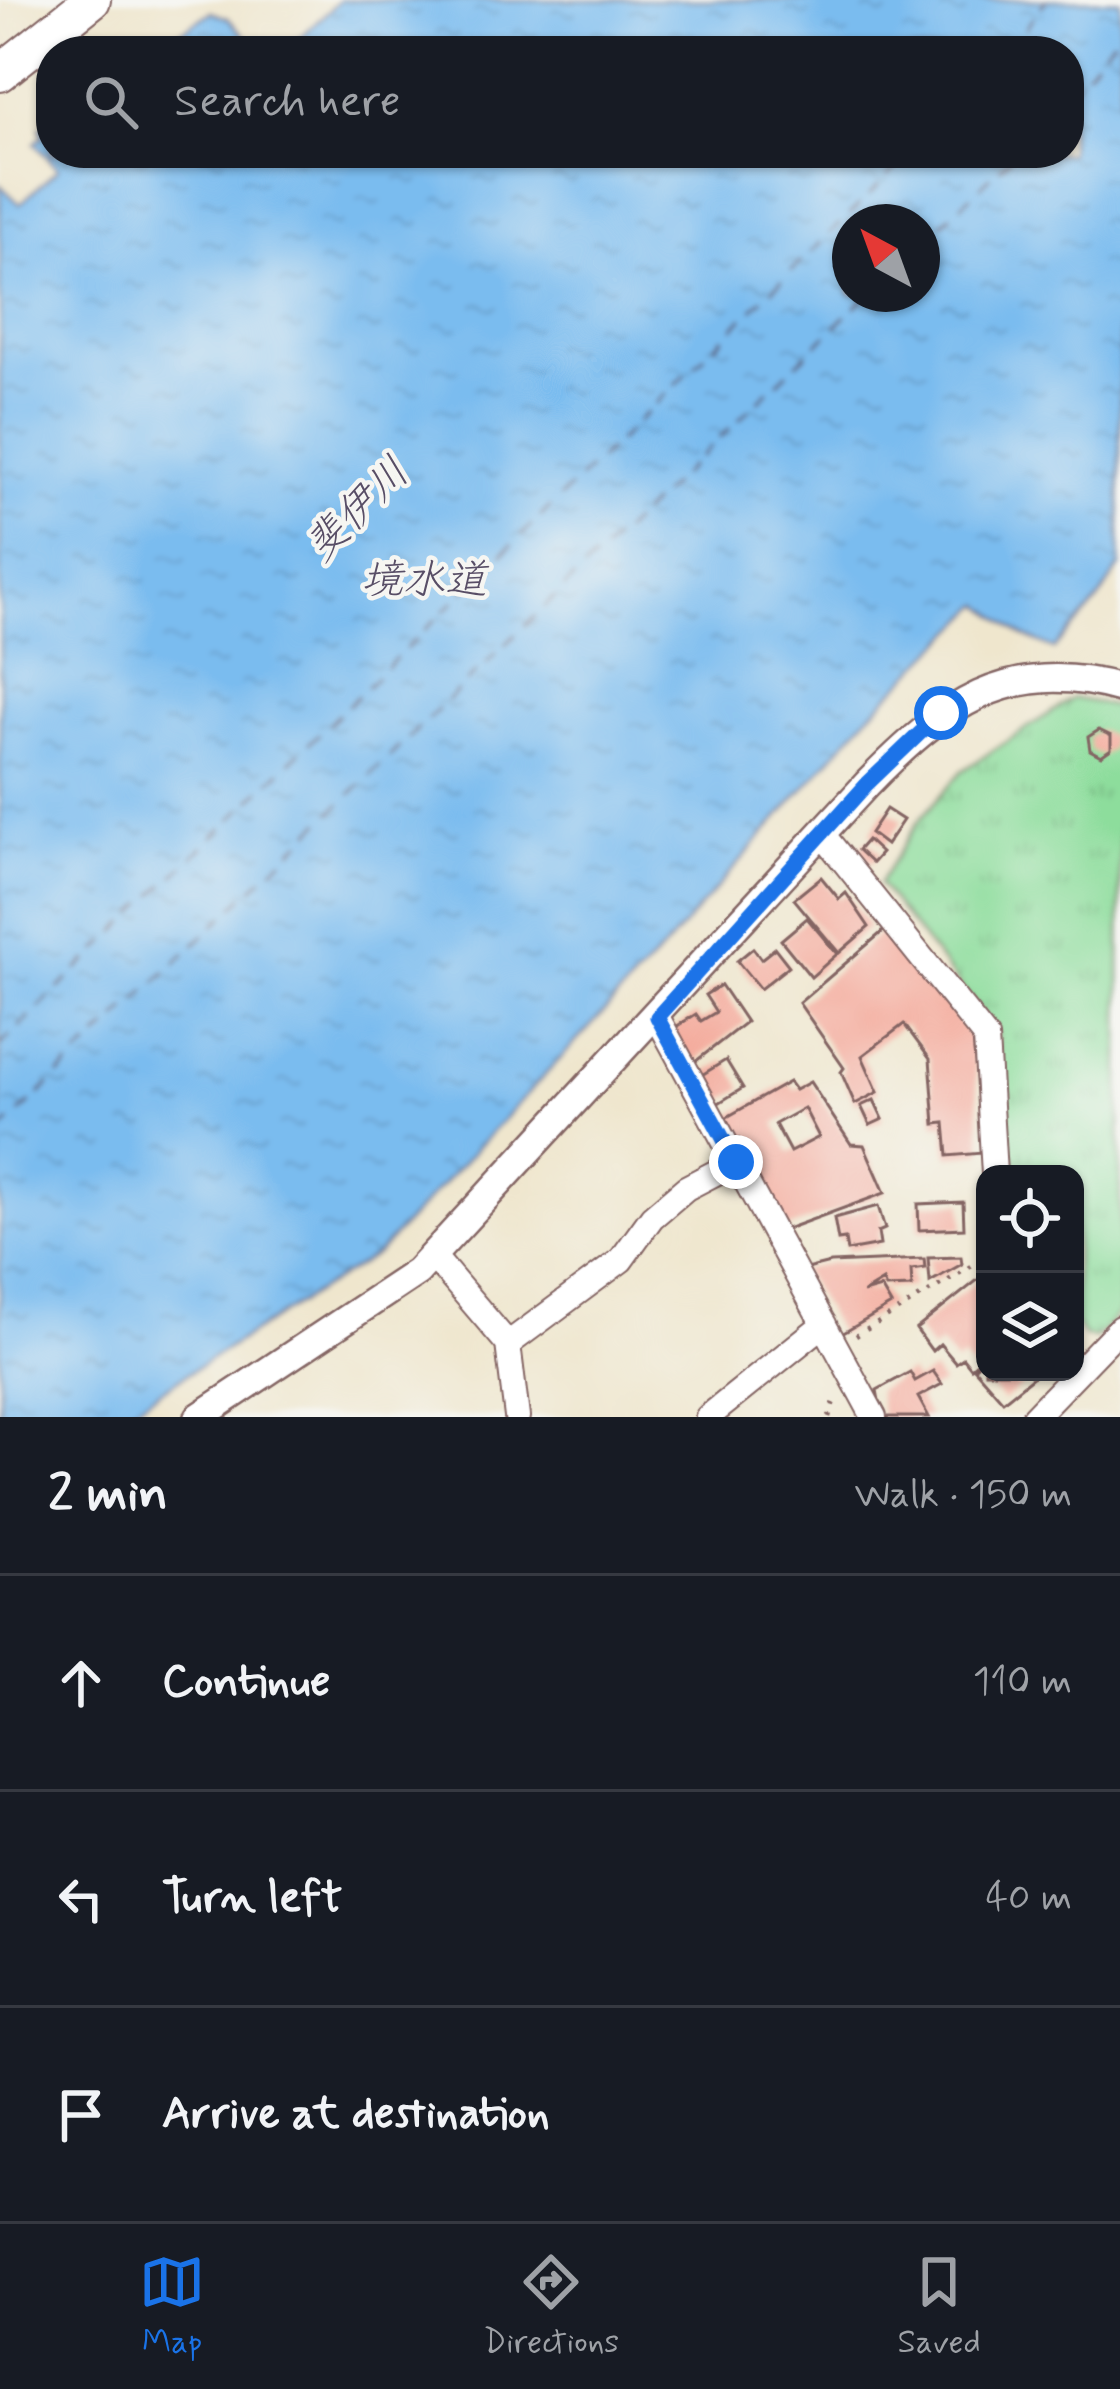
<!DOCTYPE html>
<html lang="en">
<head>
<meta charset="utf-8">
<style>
	body { margin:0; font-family:Mynerve,"Klee One",sans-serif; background:#20242c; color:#f1f3f6 }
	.controls { position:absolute; right:36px; bottom:36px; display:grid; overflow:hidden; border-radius:24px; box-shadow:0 3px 9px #0004 }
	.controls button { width:108px; height:108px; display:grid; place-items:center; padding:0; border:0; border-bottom:3px solid #363941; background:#171b24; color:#f1f3f6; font:60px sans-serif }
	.compass { position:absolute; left:832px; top:204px; width:108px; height:108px; border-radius:50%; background:#171b24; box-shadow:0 3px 9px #0004; rotate:319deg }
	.stop { position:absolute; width:36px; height:36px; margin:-27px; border:9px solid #1a73e8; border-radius:50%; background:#fff }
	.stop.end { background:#1a73e8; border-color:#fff; box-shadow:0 3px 12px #0008 }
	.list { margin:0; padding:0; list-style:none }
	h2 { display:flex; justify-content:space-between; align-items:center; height:156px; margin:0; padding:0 48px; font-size:51px }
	h2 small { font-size:39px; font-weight:400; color:#9ea1a6 }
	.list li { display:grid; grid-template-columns:78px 1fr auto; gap:36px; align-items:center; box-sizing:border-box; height:216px; padding:0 48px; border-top:3px solid #363941 }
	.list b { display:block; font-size:45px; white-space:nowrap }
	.list em { font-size:39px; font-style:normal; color:#9ea1a6 }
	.icon { flex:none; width:66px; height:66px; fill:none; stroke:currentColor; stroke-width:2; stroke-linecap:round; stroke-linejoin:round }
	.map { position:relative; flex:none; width:1120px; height:1417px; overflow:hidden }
	.search { position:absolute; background:#171b24; box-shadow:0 3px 9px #0004; left:36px; right:36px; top:36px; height:132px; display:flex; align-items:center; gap:30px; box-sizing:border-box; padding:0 42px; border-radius:48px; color:#9ea1a6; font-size:45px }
	.sheet { height:804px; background:#171b24 }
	nav { display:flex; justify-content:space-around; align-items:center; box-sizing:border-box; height:168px; border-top:3px solid #363941; background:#171b24; font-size:33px; color:#9ea1a6 }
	nav a { display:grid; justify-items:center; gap:6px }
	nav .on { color:#1a73e8 }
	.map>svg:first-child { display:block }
	.grass { fill:url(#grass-tufts); stroke:#6c7e64; stroke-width:3 }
	.water { fill:url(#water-ripples); stroke:#626e8d; stroke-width:3; fill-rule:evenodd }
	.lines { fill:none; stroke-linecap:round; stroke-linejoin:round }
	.ferry { stroke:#584e66; stroke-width:3; stroke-dasharray:15 12; stroke-linecap:butt }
	.building { fill:#f4ac9d; fill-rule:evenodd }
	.minor-casing { stroke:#846564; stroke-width:28 }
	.tertiary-casing { stroke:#846564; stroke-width:32 }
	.primary-casing { stroke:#846564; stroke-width:40 }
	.path { stroke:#846564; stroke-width:4.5; stroke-dasharray:3 9; stroke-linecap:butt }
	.minor { stroke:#fff; stroke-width:24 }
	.tertiary { stroke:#fff; stroke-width:27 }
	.primary { stroke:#fff; stroke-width:36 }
	.route { stroke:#1a73e8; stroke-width:15 }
	.labels { text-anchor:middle; stroke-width:9; stroke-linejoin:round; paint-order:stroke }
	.water-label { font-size:42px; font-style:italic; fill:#584e66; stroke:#f6f6f2 }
</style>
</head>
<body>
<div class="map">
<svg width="1120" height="1417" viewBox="0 0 1120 1417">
	<defs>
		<pattern id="grass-tufts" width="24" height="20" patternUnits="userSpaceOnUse" patternTransform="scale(3)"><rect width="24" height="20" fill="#8ddd9c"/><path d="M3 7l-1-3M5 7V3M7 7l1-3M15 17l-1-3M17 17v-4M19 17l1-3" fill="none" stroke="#7bbd87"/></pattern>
		<pattern id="water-ripples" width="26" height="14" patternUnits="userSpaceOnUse" patternTransform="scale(3)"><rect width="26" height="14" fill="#7abcef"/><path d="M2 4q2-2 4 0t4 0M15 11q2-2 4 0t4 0" fill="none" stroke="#6ba1cd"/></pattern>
	</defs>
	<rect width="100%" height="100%" fill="#f6f6f2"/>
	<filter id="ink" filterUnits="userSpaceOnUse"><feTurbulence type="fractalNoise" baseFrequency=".00833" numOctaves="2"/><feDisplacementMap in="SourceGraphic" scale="24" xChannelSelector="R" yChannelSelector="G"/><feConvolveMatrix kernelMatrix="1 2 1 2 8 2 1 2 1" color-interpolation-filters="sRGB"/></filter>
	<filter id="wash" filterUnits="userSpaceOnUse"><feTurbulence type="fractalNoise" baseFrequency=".004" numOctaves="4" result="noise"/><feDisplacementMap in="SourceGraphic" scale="48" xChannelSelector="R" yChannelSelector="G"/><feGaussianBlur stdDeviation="2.7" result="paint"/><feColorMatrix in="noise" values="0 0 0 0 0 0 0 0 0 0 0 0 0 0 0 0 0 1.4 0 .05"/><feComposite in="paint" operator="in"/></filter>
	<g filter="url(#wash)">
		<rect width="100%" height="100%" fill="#efe6cd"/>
		<!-- grass -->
		<path class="grass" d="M1073 698 1120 708V1313L1096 1338 1085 1337 1075 1323V1174H1005L997 1032 879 884 918 822 962 771Z"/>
		<!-- water -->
		<path class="water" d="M340 0H1120V566L1097 602 1054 649 1022 635 982 604 866 718 666 946 378 1253 119 1417H0V185L20 204 58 169 35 143 44 135 40 129 51 119V153H1069V51H286ZM850 222H922V294H850Z
			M211 12 228 18 258 51H152Z"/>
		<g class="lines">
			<!-- ferry -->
			<path class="ferry" d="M1009 51 1046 0
				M1069 92 1120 31
				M922 243 1015 153
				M0 1046 912 153
				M0 1132 869 294"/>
		</g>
		<g id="blocks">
			<!-- building -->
			<path class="building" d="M1099 730 1111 736V749L1101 756 1090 750 1088 737Z
				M886 809 903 820 886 845 870 833Z
				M867 840 881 853 872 863 858 850Z
				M821 877 839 899 846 893 869 927 839 953 794 899Z
				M807 918 837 954 811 977 781 940Z
				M888 927 973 1039 983 1153 948 1156 945 1123 935 1124 930 1059 904 1024 862 1056 878 1092 855 1104 841 1072 844 1068 799 1003Z
				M753 948 761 959 775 948 789 966 760 989 737 961Z
				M721 985 746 1022 691 1065 671 1030 696 1014 701 1021 716 1012 705 995Z
				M726 1060 743 1088 717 1104 700 1076Z
				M789 1082 795 1090 810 1082 851 1144 864 1145 885 1193 781 1231 739 1139 732 1143 720 1121ZM804 1108 819 1137 790 1152 775 1124Z
				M874 1100 883 1119 870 1125 861 1106Z
				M963 1202 964 1228 919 1230 918 1204Z
				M878 1206 885 1229 878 1232 880 1245 847 1251 845 1239 838 1240 834 1218Z
				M961 1257 962 1264 930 1282 928 1258Z
				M924 1259 925 1268 911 1270 912 1287 886 1288 883 1281 863 1293 881 1288 891 1305 840 1335 802 1270 830 1263Z
				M985 1274V1326L979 1331 985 1356 971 1368 963 1358 956 1363 940 1344 932 1351 916 1329Z
				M985 1358V1372H1039L1003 1401 974 1368Z
				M933 1371 942 1384 918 1397 929 1417H882L877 1390 910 1372 915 1381Z"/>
		</g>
	</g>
	<g filter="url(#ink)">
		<use href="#blocks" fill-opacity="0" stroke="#846564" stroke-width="3"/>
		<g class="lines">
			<defs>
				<path id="minor" d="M823 835 986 1038 994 1174
					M657 1017 874 1417
					M433 1256 508 1344 621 1260 652 1217 686 1188 736 1162
					M508 1344 517 1417
					M708 1417 824 1324
					M1034 1417 1120 1328"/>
				<path id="tertiary" d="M199 1417 417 1272 867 784C942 707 1007 656 1120 688"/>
				<path id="primary" d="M0 73 92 0"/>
			</defs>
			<!-- minor casing -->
			<use href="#minor" class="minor-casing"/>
			<!-- tertiary casing -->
			<use href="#tertiary" class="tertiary-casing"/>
			<!-- primary casing -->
			<use href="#primary" class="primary-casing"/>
			<!-- path -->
			<path class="path" d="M856 1336 985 1258
				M829 1417 836 1395"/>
			<!-- minor -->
			<use href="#minor" class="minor"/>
			<!-- tertiary -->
			<use href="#tertiary" class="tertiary"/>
			<!-- primary -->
			<use href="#primary" class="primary"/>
		</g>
	</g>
	<g class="lines" filter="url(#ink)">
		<!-- route -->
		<path class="route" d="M736 1162 657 1017 867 784 941 713"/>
	</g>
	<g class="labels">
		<!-- water labels -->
		<g class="water-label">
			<text transform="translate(356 508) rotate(-45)" y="15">斐伊川</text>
			<text x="424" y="593">境水道</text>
		</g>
	</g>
</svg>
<div class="controls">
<button><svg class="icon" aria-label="locate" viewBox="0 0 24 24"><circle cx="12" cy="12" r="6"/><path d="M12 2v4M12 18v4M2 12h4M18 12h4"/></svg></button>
<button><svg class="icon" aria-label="layers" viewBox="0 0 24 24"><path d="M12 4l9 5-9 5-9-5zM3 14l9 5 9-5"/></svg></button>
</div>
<svg class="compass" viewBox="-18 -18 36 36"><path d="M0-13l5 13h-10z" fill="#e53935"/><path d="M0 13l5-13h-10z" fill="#9ea1a6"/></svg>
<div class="stop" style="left:941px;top:713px"></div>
<div class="stop end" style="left:736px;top:1162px"></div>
<div class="search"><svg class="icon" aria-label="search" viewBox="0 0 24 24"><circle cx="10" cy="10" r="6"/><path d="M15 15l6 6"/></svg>Search here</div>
</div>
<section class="sheet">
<h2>2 min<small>Walk · 150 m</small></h2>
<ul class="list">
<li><svg class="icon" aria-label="ahead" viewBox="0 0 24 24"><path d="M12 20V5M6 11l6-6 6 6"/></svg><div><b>Continue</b></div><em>110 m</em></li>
<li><svg class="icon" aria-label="left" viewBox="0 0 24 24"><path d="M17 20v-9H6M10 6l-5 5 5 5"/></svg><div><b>Turn left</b></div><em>40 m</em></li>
<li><svg class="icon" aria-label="arrive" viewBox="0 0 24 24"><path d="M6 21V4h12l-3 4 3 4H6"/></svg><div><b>Arrive at destination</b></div></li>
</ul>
</section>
<nav>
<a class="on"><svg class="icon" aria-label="map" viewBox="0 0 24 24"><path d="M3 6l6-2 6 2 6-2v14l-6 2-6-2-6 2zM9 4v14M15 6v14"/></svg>Map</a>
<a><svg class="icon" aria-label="directions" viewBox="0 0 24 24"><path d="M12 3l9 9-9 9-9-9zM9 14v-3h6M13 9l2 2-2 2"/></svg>Directions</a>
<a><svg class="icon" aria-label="saved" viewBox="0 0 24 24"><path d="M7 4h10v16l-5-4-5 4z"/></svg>Saved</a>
</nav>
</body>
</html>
